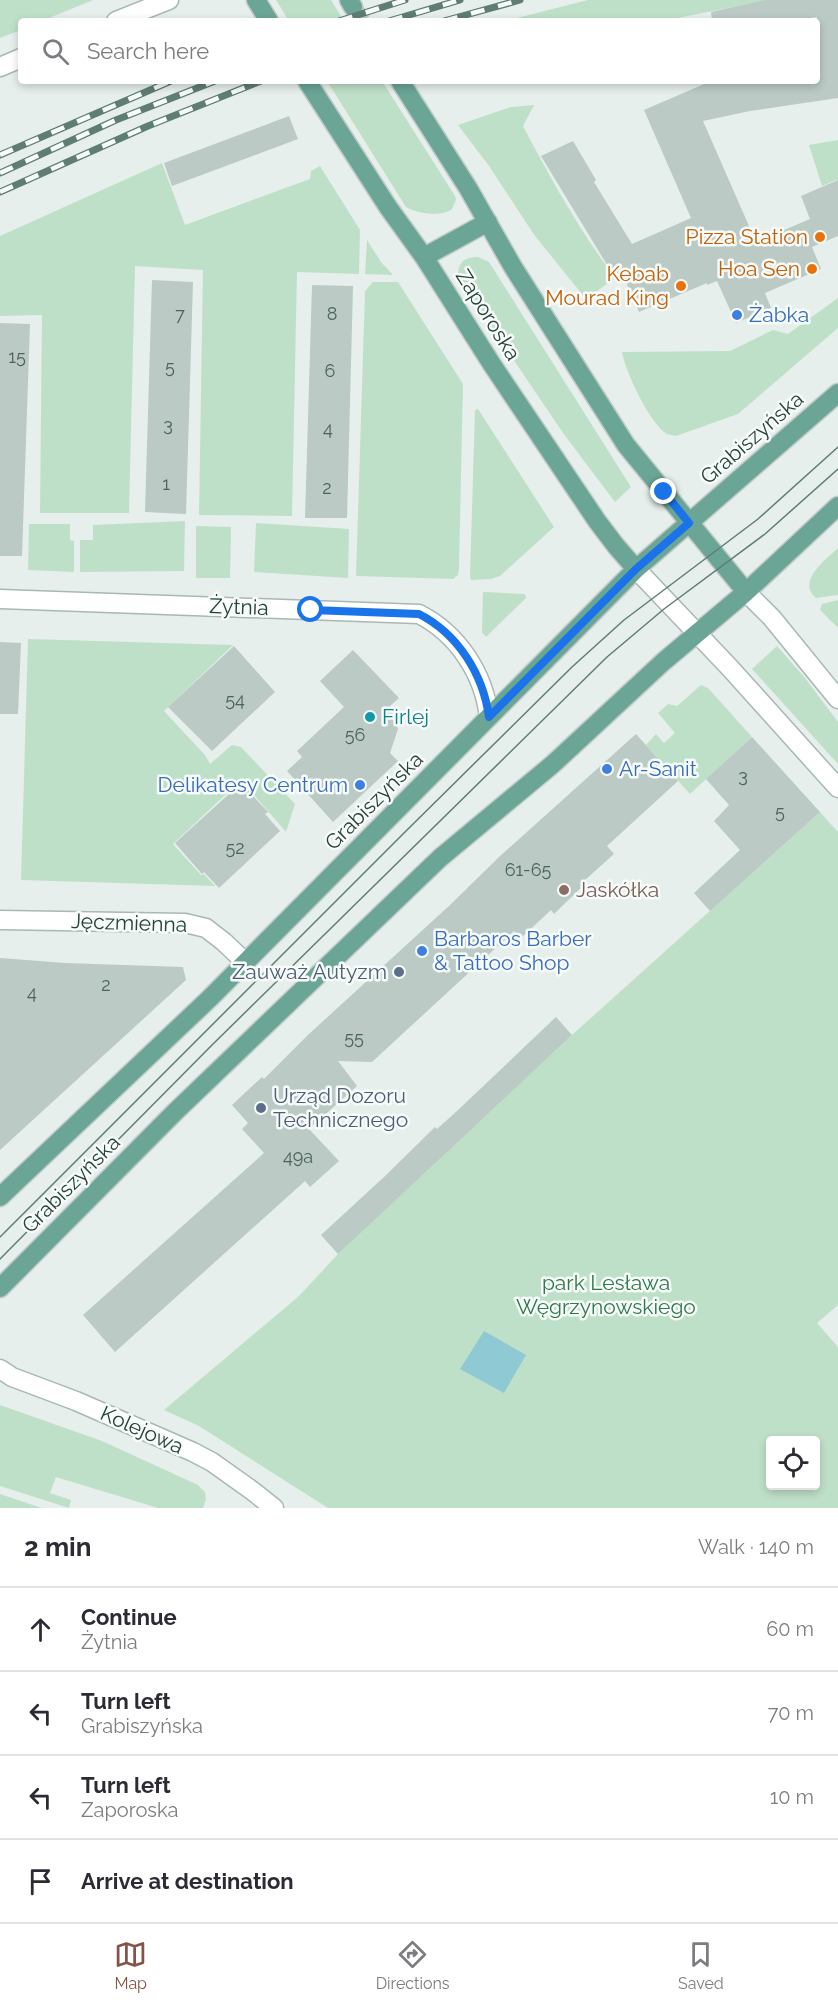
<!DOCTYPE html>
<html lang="en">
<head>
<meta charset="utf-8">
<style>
	body { margin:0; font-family:Raleway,sans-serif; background:#f7f7f7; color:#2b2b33 }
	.controls { position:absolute; right:18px; bottom:18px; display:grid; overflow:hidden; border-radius:6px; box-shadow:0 3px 9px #0003 }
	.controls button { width:54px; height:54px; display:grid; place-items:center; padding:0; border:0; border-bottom:2px solid #e1e1e2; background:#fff; color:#2b2b33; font:30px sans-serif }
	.stop { position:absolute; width:18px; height:18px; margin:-14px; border:4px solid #1a73e8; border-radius:50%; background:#fff }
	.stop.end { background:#1a73e8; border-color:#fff; box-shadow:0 2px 6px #0008 }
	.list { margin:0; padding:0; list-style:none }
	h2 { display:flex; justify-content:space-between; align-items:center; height:78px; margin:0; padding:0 24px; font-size:26px }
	h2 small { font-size:20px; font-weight:400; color:#7c7c81 }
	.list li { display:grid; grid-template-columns:39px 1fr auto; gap:18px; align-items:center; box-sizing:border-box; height:84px; padding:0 24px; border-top:2px solid #e1e1e2 }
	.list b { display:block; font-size:22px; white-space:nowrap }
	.list p { margin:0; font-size:20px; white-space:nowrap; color:#7c7c81 }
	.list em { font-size:20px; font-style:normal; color:#7c7c81 }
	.icon { flex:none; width:33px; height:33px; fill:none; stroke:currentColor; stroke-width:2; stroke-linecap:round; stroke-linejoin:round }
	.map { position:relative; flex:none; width:838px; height:1508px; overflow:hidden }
	.search { position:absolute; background:#fff; box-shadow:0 3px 9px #0003; left:18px; right:18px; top:18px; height:66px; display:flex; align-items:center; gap:15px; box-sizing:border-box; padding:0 21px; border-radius:6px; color:#7c7c81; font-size:22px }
	.sheet { height:414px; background:#fff }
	nav { display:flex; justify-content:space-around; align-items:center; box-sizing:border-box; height:84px; border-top:2px solid #e1e1e2; background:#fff; font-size:16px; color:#7c7c81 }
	nav a { display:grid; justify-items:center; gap:3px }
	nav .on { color:#855347 }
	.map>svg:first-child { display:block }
	.green { fill:#bfe0c8; fill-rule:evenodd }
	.water { fill:#8ec9d4 }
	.building { fill:#bbcac4 }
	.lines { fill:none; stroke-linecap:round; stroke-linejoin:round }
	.major-tunnel { stroke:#bfccc8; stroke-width:18; stroke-dasharray:18 9; stroke-linecap:butt }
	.minor-casing { stroke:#a8b8b2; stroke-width:21 }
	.major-casing { stroke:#c2cac8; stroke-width:21 }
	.minor { stroke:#fff; stroke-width:18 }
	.major { stroke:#6aa596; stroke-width:18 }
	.tram { stroke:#5f7d75; stroke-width:1.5 }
	.rail-casing { stroke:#5f7d75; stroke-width:7 }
	.rail { stroke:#f7fbf9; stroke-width:4.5; stroke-dasharray:14; stroke-linecap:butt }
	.route { stroke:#1a73e8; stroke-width:8 }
	.food-dot { fill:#e8710a; stroke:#f7fbf9; stroke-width:2 }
	.shop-dot { fill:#3f7fe0; stroke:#f7fbf9; stroke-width:2 }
	.culture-dot { fill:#0f9aa8; stroke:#f7fbf9; stroke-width:2 }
	.education-dot { fill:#8d6e63; stroke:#f7fbf9; stroke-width:2 }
	.service-dot { fill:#5c6f8a; stroke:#f7fbf9; stroke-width:2 }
	.labels { text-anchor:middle; stroke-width:5; stroke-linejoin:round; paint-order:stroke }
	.number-label { font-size:18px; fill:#4a645c }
	.food-label { font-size:21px; fill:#c56008; stroke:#f7fbf9; text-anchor:end }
	.street-label { font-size:21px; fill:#24423a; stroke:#f7fbf9 }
	.shop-label { font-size:21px; fill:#366cbe; stroke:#f7fbf9; text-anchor:start }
	.culture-label { font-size:21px; fill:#0d838f; stroke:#f7fbf9; text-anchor:start }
	.education-label { font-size:21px; fill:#785e54; stroke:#f7fbf9; text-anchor:start }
	.service-label { font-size:21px; fill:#4e5e75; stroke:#f7fbf9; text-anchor:end }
	.park-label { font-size:21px; fill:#2d7a4b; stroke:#f7fbf9 }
</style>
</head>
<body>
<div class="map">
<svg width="838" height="1508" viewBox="0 0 838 1508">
	<rect width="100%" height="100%" fill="#e6efeb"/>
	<!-- green -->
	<path class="green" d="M0 0H93L42 21H21V30L0 38Z
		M276 0H331L344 21H289Z
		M588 0H769L662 21H505Z
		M327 81H382L455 196 456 200 452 209C441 217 418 214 406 207Z
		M534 105 523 126C550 178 580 231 615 278L586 299 535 236 489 166 458 125 511 107Z
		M838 140V183L836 180 822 186 809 145Z
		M162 163 185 225 310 179 311 171 320 166 360 230 359 274 297 272 292 516 199 515 203 270 135 266 129 513H40L42 315 0 316V236Z
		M367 240 381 262 393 275 365 274Z
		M478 257 489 262 631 487 615 502 563 433 459 279C456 264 463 257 478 257Z
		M373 282H398L463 384 459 568 458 575 453 579 356 576 365 291Z
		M838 298V328L738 414 676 436C673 435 669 435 667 434 650 424 625 371 622 352L730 351 773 330 788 334Z
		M478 409 554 527 500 576 491 579 471 580 470 576 475 410Z
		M185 521 184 571 80 572V540H93V525Z
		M256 523 349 529 348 578 254 572Z
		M29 524H70V540L74 541V572L28 570Z
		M196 526 231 527 230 578H196Z
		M838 548V595L816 598C796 582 826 559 838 548Z
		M483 592 525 594 526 598 486 637 482 632Z
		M838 600V628L820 610 822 604Z
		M28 639 233 645 164 711 205 755 210 764 232 745 241 747 295 804 286 832 241 780 173 844 201 875 204 874 215 886 21 880Z
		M777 646 805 678 838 722V764L752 669Z
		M701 685 708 688 752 737 690 794 646 745 656 734 664 743 675 733 658 713 668 704 677 706Z
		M820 812 838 832V1305L817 1323 838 1347V1508H328L199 1426 164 1410 299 1296 338 1254 392 1202 572 1035ZM770 1440H816V1486H770Z
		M0 1405 102 1441 198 1485 205 1492 206 1499 203 1508H158L56 1477 50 1493 71 1500 69 1508 0 1486Z
		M0 1494 42 1508H0Z"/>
	<!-- water -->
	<path class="water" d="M484 1331 526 1355 504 1393 460 1369Z"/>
	<!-- building -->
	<path class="building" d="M765 0H838V98L750 111 703 121 756 242 810 219 801 196 838 180V236L812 247 821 269 765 293 771 308 736 323 717 281 707 285V283L639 312 623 275 615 278 541 156 573 141 596 180 594 182 632 244 691 218 644 110 711 81H817V17L792 21H712L711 12Z
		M289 116 298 139 172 186 164 163Z
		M152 280 193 282 186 514 145 512Z
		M312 285 353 286 347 518H305Z
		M0 323 30 324 22 556H0Z
		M0 642 21 643 18 714H0Z
		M234 646 275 692 212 751 168 707Z
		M353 650 399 698 390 706 398 729 390 753 398 761 333 822 287 771 302 757 297 751 344 707 320 681Z
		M636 734 678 781 607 846 614 854 585 880 587 882 554 914 551 910 521 938 514 931 372 1062 338 1061 357 1086 309 1129 339 1161 310 1187 305 1181 115 1352 83 1315 264 1153 242 1129 248 1123 232 1105 262 1077 264 1079 309 1034 450 905 499 857Z
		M752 737 820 812 710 911 694 893 740 850 714 821 729 805 706 779Z
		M241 783 268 812 265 814 280 831 219 888 204 872 202 874 175 843Z
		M0 958 65 963 183 967 186 980 0 1150Z
		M556 1017 572 1035 338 1254 321 1235 384 1177 435 1127 437 1129 457 1111Z"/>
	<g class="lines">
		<!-- major-tunnel -->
		<path class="major-tunnel" d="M353 7 362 21"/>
		<defs>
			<path id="minor" d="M116 21 169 0
				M0 67 21 58
				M636 569 730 668 838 788
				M746 592 772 618 838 699
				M0 599 419 614C458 634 484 674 489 717
				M0 920 185 923 206 928 224 942 245 962
				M0 1369 12 1377 76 1401 193 1452 212 1462 254 1492 274 1508"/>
			<path id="major" d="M256 0 269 21
				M349 0 353 7
				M307 81 388 207 424 257 491 363 597 521 616 546 636 569
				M400 81 468 188 513 267 626 445 746 592
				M424 257 488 222
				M0 1197 210 998 636 569 838 393
				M0 1288 175 1112 440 858 553 764 663 662 746 592 838 506"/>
		</defs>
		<!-- minor casing -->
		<use href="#minor" class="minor-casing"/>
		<!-- major casing -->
		<use href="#major" class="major-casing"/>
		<!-- minor -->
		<use href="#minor" class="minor"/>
		<!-- major -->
		<use href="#major" class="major"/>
		<!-- tram -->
		<path class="tram" d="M0 1237 407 830 572 667 624 620 758 519 838 447
			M0 1259 212 1045 607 657 664 609 765 534 838 469"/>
		<defs>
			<path id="rail" d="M339 21 405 0
				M389 21 460 0
				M444 21 520 0
				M0 155 171 81
				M0 173 116 120 215 81
				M0 192 148 126 261 81"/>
		</defs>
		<!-- rail casing -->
		<use href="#rail" class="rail-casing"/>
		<!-- rail -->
		<use href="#rail" class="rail"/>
	</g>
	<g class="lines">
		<!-- route -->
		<path class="route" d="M311 610 419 614C458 634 483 674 489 717L636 569 689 523 664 492"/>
	</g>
	<!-- markers -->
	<g class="food-dot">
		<circle cx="820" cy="237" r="6"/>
		<circle cx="812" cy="269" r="6"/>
		<circle cx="681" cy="286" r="6"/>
	</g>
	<g class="shop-dot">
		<circle cx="737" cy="315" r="6"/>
		<circle cx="607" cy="769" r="6"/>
		<circle cx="360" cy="785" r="6"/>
		<circle cx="422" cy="951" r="6"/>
	</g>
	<circle class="culture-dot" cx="370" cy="717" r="6"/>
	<circle class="education-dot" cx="564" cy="890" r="6"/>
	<g class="service-dot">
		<circle cx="399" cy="972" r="6"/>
		<circle cx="261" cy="1108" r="6"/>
	</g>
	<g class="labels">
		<!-- number labels -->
		<g class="number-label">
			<text x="332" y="320">8</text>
			<text x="180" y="321">7</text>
			<text x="17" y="363">15</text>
			<text x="170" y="373">5</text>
			<text x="330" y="377">6</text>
			<text x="168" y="431">3</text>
			<text x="328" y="435">4</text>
			<text x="166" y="490">1</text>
			<text x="327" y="494">2</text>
			<text x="235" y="706">54</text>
			<text x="355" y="741">56</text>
			<text x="743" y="782">3</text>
			<text x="780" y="818">5</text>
			<text x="235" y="854">52</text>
			<text x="528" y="876">61-65</text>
			<text x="106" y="991">2</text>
			<text x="32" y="999">4</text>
			<text x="354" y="1044">55</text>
			<text x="298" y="1163">49a</text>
		</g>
		<!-- food labels -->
		<g class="food-label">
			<text x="808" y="244">Pizza Station</text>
			<text x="800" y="276">Hoa Sen</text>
			<text x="669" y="281">Kebab<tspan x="669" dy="24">Mourad King</tspan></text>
		</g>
		<!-- street labels -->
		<g class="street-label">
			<text transform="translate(488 315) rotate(58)" y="7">Zaporoska</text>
			<text transform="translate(752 438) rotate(-41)" y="7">Grabiszyńska</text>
			<text transform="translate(239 607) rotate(2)" y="7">Żytnia</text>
			<text transform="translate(374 801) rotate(-45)" y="7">Grabiszyńska</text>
			<text transform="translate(129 923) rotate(2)" y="7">Jęczmienna</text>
			<text transform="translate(71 1184) rotate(-45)" y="7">Grabiszyńska</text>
			<text transform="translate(142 1430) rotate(24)" y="7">Kolejowa</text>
		</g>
		<!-- shop labels -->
		<g class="shop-label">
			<text x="749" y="322">Żabka</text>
			<text x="619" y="776">Ar-Sanit</text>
			<text x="348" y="792" text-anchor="end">Delikatesy Centrum</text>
			<text x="434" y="946">Barbaros Barber<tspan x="434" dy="24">&amp; Tattoo Shop</tspan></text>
		</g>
		<!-- culture labels -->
		<g class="culture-label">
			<text x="382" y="724">Firlej</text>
		</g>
		<!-- education labels -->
		<g class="education-label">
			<text x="576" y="897">Jaskółka</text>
		</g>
		<!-- service labels -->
		<g class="service-label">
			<text x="387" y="979">Zauważ Autyzm</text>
			<text x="273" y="1103" text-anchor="start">Urząd Dozoru<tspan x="273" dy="24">Technicznego</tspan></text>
		</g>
		<!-- park labels -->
		<g class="park-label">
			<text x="606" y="1290">park Lesława<tspan x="606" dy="24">Węgrzynowskiego</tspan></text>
		</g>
	</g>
</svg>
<div class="controls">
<button><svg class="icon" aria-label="locate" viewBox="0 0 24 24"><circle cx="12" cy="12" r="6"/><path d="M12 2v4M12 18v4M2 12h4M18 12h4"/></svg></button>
</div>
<div class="stop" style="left:311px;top:610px"></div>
<div class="stop end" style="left:664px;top:492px"></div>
<div class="search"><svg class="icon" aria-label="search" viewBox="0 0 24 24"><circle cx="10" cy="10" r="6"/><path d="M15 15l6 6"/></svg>Search here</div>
</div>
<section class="sheet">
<h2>2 min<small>Walk · 140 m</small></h2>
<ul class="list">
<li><svg class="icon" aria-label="ahead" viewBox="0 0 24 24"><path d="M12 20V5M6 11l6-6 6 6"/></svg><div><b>Continue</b><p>Żytnia</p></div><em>60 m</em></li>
<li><svg class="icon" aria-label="left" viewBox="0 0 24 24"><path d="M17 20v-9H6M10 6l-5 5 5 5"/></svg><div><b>Turn left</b><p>Grabiszyńska</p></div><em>70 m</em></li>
<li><svg class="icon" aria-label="left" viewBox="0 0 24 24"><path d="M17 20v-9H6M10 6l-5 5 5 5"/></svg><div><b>Turn left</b><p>Zaporoska</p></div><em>10 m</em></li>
<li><svg class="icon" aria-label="arrive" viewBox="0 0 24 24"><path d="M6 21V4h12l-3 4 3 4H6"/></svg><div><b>Arrive at destination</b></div></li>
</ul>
</section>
<nav>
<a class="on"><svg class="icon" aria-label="map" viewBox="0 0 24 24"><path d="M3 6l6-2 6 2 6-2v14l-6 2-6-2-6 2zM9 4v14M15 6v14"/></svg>Map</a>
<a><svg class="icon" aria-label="directions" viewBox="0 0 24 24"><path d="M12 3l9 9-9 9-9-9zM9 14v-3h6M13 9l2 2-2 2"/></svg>Directions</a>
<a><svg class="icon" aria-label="saved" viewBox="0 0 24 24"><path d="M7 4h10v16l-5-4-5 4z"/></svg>Saved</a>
</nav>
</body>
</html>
